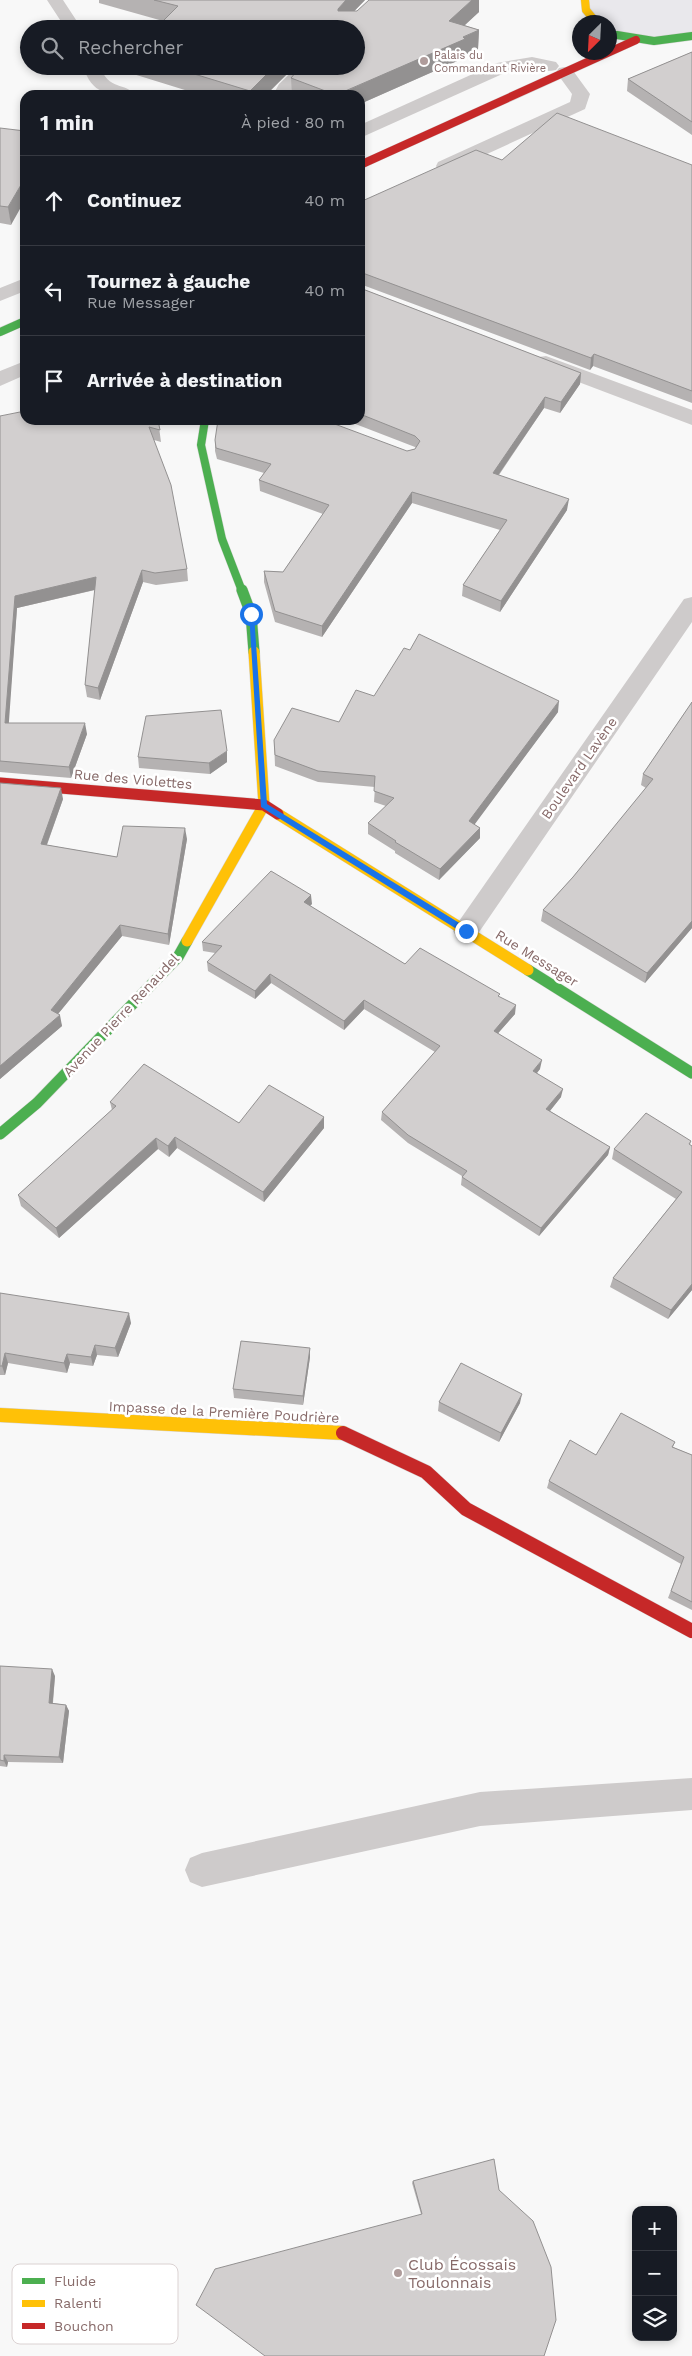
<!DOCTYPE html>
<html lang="fr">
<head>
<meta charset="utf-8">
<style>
	body { margin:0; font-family:"Work Sans",sans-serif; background:#242831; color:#f1f3f6 }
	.controls { position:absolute; right:15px; bottom:15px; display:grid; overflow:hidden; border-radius:10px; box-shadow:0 2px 8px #0003 }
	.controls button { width:45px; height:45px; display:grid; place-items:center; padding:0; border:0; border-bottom:1px solid #363941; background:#171b24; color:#f1f3f6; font:25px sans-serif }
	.compass { position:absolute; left:572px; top:15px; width:45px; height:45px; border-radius:50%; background:#171b24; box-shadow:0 2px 8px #0003; rotate:204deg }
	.stop { position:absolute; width:15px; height:15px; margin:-11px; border:4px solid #1a73e8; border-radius:50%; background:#fff }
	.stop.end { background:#1a73e8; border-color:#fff; box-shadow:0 1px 5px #0008 }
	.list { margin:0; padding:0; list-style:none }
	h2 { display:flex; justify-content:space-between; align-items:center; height:65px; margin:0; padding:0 20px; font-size:21px }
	h2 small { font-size:16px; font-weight:400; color:#9ea1a6 }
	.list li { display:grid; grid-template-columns:32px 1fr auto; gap:15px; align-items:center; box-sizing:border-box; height:90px; padding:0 20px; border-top:1px solid #363941 }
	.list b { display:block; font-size:19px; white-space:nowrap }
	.list p { margin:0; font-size:16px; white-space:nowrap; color:#9ea1a6 }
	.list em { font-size:16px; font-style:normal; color:#9ea1a6 }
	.icon { flex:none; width:28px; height:28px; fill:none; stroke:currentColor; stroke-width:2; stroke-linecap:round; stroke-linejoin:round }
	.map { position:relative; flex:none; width:692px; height:2356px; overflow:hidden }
	.search { position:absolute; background:#171b24; box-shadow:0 2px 8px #0003; left:20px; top:20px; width:345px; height:55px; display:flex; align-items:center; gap:12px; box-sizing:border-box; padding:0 18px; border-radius:28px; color:#9ea1a6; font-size:19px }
	.panel { position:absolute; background:#171b24; box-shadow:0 2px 8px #0003; left:20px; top:90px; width:345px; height:335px; border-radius:15px }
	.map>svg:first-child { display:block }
	.green { fill:#e9e8ec }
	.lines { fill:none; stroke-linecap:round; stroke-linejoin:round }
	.fast-far1-casing { stroke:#d7d5d5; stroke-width:9 }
	.fast-casing { stroke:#d7d5d5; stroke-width:12 }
	.slow-far2-casing { stroke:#d7d5d5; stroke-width:9 }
	.slow-far1-casing { stroke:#d7d5d5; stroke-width:12 }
	.slow-casing { stroke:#d7d5d5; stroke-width:15 }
	.jam-far2-casing { stroke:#d7d5d5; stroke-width:9 }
	.jam-far1-casing { stroke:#d7d5d5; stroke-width:12 }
	.jam-casing { stroke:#d7d5d5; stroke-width:15 }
	.lane { fill:#cecbcb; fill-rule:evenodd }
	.street { fill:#cecbcb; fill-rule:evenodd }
	.fast-far1 { stroke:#4caf50; stroke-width:8 }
	.fast { stroke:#4caf50; stroke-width:11 }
	.slow-far2 { stroke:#ffc107; stroke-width:8 }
	.slow-far1 { stroke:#ffc107; stroke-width:11 }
	.slow { stroke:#ffc107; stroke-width:14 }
	.jam-far2 { stroke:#c62828; stroke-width:8 }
	.jam-far1 { stroke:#c62828; stroke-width:11 }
	.jam { stroke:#c62828; stroke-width:14 }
	.wall { fill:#b5b2b2 }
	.shaded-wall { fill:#939191 }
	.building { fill:#d2cfcf; stroke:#939191 }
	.route { fill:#1a73e8 }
	.poi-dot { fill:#af9c9b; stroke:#fff; stroke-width:2 }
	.labels { text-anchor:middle; stroke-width:5; stroke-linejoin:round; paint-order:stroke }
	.far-poi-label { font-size:11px; fill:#876a69; stroke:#fff; text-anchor:start }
	.street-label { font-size:14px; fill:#876a69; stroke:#fff }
	.near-poi-label { font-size:16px; fill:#876a69; stroke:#fff; text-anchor:start }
	.key { fill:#fff; stroke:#dbd2d2; stroke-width:1 }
	.key-label { font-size:14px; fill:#876a69 }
</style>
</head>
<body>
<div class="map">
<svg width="692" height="2356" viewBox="0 0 692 2356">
	<rect width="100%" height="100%" fill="#f8f8f8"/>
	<!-- green -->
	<path class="green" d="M585 0H692V36H621L610 31V22H596L591 18Z"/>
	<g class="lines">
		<defs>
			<path id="fast-far1" d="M617 35 654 41 692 36
				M0 332 25 321
				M205 420 201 445 222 539 242 591"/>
			<path id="fast" d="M242 590 251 614 254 652
				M528 970 692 1073
				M0 1134 37 1103 178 957 187 941"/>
			<path id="slow-far2" d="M585 0 586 10 596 22"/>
			<path id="slow-far1" d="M278 814 528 970
				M187 941 264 805 254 652"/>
			<path id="slow" d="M0 1415 343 1433"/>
			<path id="jam-far2" d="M360 165 636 40"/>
			<path id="jam-far1" d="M0 783 264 805 278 814"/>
			<path id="jam" d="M343 1433 426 1472 466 1509 692 1631"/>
		</defs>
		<!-- fast-far1 casing -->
		<use href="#fast-far1" class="fast-far1-casing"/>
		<!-- fast casing -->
		<use href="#fast" class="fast-casing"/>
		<!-- slow-far2 casing -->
		<use href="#slow-far2" class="slow-far2-casing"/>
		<!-- slow-far1 casing -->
		<use href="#slow-far1" class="slow-far1-casing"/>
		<!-- slow casing -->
		<use href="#slow" class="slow-casing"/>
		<!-- jam-far2 casing -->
		<use href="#jam-far2" class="jam-far2-casing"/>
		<!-- jam-far1 casing -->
		<use href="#jam-far1" class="jam-far1-casing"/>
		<!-- jam casing -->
		<use href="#jam" class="jam-casing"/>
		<!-- lane -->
		<path class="lane" d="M47 0H63L82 29H66Z
			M83 66H100C108 91 126 82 135 95 108 95 92 95 83 66Z
			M298 66H316L293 90 291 95H273L279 84Z"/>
		<!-- street -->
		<path class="street" d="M532 57 556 62 559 66 556 70C543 73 527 67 509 71L360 138V125L497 63Z
			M565 67 571 68 590 94 585 109 452 170H438L436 166 438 162 570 102 572 94 556 72 559 68Z
			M25 278V291L0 301V288Z
			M546 356 692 410V425L539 367 536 362 539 357Z
			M25 361V375L0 386V371Z
			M692 597V622L475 938 466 941 457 938 453 931 457 924 684 599Z
			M692 1778V1810L480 1826 202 1887 190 1882 185 1870 190 1858 202 1853 480 1792Z"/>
		<!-- fast-far1 -->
		<use href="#fast-far1" class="fast-far1"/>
		<!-- fast -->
		<use href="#fast" class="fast"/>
		<!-- slow-far2 -->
		<use href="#slow-far2" class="slow-far2"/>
		<!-- slow-far1 -->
		<use href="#slow-far1" class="slow-far1"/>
		<!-- slow -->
		<use href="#slow" class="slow"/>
		<!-- jam-far2 -->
		<use href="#jam-far2" class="jam-far2"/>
		<!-- jam-far1 -->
		<use href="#jam-far1" class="jam-far1"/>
		<!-- jam -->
		<use href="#jam" class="jam"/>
	</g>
	<!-- wall -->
	<path class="wall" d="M99 0H365L354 11 479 12 464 25 479 30 478 49 465 55 464 58 360 104V95H292L291 78 356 29 163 21 99 3Z
		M692 52V135L627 91 628 79Z
		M129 66H295L266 95H201L130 73Z
		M0 128 11 225 0 223Z
		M502 160 692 165V403L593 366 590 370 360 284V202Z
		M360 288 581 373 580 384 560 413 544 408 499 475 567 510 500 612 462 596 463 585 500 530 412 503 322 637 275 622 264 582V571L283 572 323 514 260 491 259 480 264 473 217 459 215 451V440L407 451 415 449 416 448 415 447 345 420H360Z
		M0 416 158 420 161 442 154 440 187 569 188 581 156 585 143 582 100 700 87 697 85 685 95 590 17 608 8 723 87 734 71 778 0 772Z
		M374 696 558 712 474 824 480 828V838L439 880 395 853V851L368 834V823L386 806 374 802 375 787 318 782 275 766 274 740 339 722Z
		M692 702V928L645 983 541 921 543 910 573 877 646 788 641 785 643 774Z
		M138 757 227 762 210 774 139 768Z
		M0 783 63 799 47 845 117 857 187 839 169 945 122 936 58 1014 62 1026 0 1079Z
		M312 904 310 906 405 964 500 997 515 1014 498 1033 540 1069 537 1073 561 1097 550 1111 610 1147 608 1155 539 1236 461 1185 462 1176 408 1143 381 1120 382 1112 435 1052 364 1009 344 1030 271 983 255 999 208 971 207 962 215 953 203 951 202 942Z
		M110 1102 239 1123 324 1128 264 1202 177 1148 169 1157 158 1149 59 1238 21 1206 18 1195 112 1110Z
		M691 1141 690 1145 692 1146V1290L668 1319 610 1287 613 1278 676 1199 612 1159 614 1149Z
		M0 1293 131 1323 118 1357 97 1355 93 1366 70 1363 67 1373 8 1363 5 1375H0Z
		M310 1348V1357L303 1405 234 1398 233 1389Z
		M439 1402 520 1403 499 1442 438 1411Z
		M675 1442 673 1447 692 1455V1610L668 1598 681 1564 547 1488 549 1481 596 1455Z
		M0 1666 55 1676 53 1703 66 1705 69 1711 63 1763 8 1762 7 1767 0 1766Z
		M413 2181 499 2190 421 2214 412 2183Z"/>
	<!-- shaded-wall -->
	<path class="shaded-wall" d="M346 0H365L338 28V9Z
		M472 0H479V12L449 40V21Z
		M479 30 478 49 465 55 464 58 360 104V95H338Z
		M275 66H295L266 95H251L250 91Z
		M25 178V200L11 225 8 207Z
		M594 354 593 366 590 370 591 358Z
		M581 373 580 384 560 413 561 402Z
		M545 397 544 408 492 484 493 473Z
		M412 492V503L322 637V626Z
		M569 499 567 510 500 612 501 601Z
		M142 570 143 582 100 700 98 688Z
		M96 577 98 589 17 608 8 735 5 723 15 596Z
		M559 701 558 712 469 832V821Z
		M85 723 87 734 71 778 69 767Z
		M227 751V762L210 774 209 763Z
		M61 788 63 799 43 855 41 844Z
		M185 828 187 839 169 945 168 934Z
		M480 828V838L439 880 440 869Z
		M311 895 312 904 304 911V902Z
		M692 921V928L645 983 647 973Z
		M120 925 122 936 53 1020 51 1010Z
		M270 974 271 983 255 999V991Z
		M364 1000V1009L344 1030V1021Z
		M516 1005 515 1014 493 1039 494 1031Z
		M60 1015 62 1026 0 1079V1066Z
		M542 1060 540 1069 532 1079 533 1071Z
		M563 1089 561 1097 545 1117 546 1109Z
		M324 1117V1128L264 1202 263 1192Z
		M175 1137 177 1148 169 1157 168 1146Z
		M156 1138 158 1149 59 1238 56 1228Z
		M610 1147 608 1155 539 1236 541 1228Z
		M692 1284V1290L668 1319 671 1310Z
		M129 1313 131 1323 118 1357 115 1348Z
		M95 1345 97 1355 93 1366 91 1357Z
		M310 1348V1357L303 1405V1396Z
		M5 1353 8 1363 5 1375 2 1366Z
		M67 1354 70 1363 67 1373 64 1363Z
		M522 1394 520 1403 499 1442 501 1433Z
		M52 1669 55 1676 52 1710 49 1703Z
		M66 1705 69 1711 63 1763 59 1757Z
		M4 1755 8 1762 7 1767 4 1761Z"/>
	<!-- building -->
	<path class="building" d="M154 0H346L338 9V11H357L369 0H472L449 21 479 30 463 37 465 39 336 95 291 78 301 66H356V29H155L178 6Z
		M692 52V122L628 79Z
		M168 66H275L250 91Z
		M557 113 692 165V391L594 354 591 358 360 272V202L476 150 502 160Z
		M0 128 25 131V178L8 207 0 206Z
		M360 288 581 373 561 402 545 397 493 473 569 499 501 601 463 585 507 520 412 492 322 626 275 611 264 571 283 572 329 505 259 480 271 464 216 448 215 440 218 420H324L407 451 415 449 420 441 415 436 360 414Z
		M25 411V420H158L160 430 149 427 171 485 187 569 155 573 142 570 98 688 85 685 96 577 15 596 5 723H85L69 767 0 761V416Z
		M419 634 559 701 469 821 480 828 440 869 395 842 396 841 368 823 394 798 374 791 375 776 318 771 275 755 274 740 292 708 339 722 356 690 374 696 404 648 410 650Z
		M692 702V921L647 973 543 910 573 877 653 779 643 774Z
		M221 710 227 751 209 763 138 757 146 716Z
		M0 783 61 788 41 844 117 857 123 826 185 828 168 934 120 925 51 1010 60 1015 0 1066Z
		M271 871 311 895 304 902 405 964 420 948 500 994 498 996 516 1005 494 1031 542 1060 533 1071 563 1089 546 1109 610 1147 541 1228 462 1177 467 1171 408 1135 382 1112 440 1046 364 1000 344 1021 270 974 255 991 207 962 222 946 202 942Z
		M144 1064 239 1123 269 1085 324 1117 263 1192 175 1137 168 1146 156 1138 56 1228 18 1195 116 1106 110 1102Z
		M646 1113 691 1141 689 1144 692 1146V1284L671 1310 613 1278 682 1192 614 1149Z
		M0 1293 129 1313 115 1348 95 1345 91 1357 67 1354 64 1363 5 1353 2 1366H0Z
		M241 1341 310 1348 303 1396 233 1389Z
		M461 1363 522 1394 501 1433 439 1402Z
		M621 1413 675 1442 672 1447 692 1455V1602L671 1591 684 1557 549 1481 570 1440 596 1455Z
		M0 1666 52 1669 49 1703 66 1705 59 1757 4 1755V1761L0 1760Z
		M494 2159 499 2190 533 2221 551 2267 556 2320 544 2356H265L196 2305 215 2269 422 2214 413 2181Z"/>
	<!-- route -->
	<path class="route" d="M249 612 254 614 267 804 469 929V933H463L261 807Z"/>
	<!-- markers -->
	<g class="poi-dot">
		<circle cx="424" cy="61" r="5"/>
		<circle cx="398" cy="2273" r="5"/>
	</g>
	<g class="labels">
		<!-- far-poi labels -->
		<g class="far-poi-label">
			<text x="434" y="59">Palais du<tspan x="434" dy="13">Commandant Rivière</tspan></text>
		</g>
		<!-- street labels -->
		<g class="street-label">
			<text transform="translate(579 768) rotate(-55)" y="5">Boulevard Lavène</text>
			<text transform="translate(133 779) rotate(5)" y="5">Rue des Violettes</text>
			<text transform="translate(537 958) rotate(32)" y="5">Rue Messager</text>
			<text transform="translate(121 1015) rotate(-47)" y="5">Avenue Pierre Renaudel</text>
			<text transform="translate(224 1412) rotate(3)" y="5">Impasse de la Première Poudrière</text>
		</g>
		<!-- near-poi labels -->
		<g class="near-poi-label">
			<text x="408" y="2270">Club Écossais<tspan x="408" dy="18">Toulonnais</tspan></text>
		</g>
	</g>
	<!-- legend -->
	<rect x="12" y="2264" width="166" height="80" rx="8" class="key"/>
	<rect x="22" y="2278" width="23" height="6" fill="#4caf50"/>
	<rect x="22" y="2300" width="23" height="7" fill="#ffc107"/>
	<rect x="22" y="2323" width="23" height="6" fill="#c62828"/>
	<g class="key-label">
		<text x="54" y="2286">Fluide</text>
		<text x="54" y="2308">Ralenti</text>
		<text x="54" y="2331">Bouchon</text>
	</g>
</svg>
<div class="controls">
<button>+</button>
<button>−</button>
<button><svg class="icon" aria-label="layers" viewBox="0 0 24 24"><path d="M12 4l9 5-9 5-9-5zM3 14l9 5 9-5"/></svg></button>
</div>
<svg class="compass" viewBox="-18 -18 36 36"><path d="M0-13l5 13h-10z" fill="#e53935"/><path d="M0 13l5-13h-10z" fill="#9ea1a6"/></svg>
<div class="stop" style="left:251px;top:614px"></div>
<div class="stop end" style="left:466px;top:931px"></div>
<div class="search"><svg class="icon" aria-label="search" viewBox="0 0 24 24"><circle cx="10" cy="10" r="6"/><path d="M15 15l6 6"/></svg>Rechercher</div>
<section class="panel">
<h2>1 min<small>À pied · 80 m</small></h2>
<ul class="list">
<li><svg class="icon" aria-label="ahead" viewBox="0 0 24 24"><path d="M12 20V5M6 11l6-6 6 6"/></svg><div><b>Continuez</b></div><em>40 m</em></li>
<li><svg class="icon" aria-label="left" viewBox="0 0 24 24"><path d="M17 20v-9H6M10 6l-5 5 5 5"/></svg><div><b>Tournez à gauche</b><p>Rue Messager</p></div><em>40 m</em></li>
<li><svg class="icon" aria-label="arrive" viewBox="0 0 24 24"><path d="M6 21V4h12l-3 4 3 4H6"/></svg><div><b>Arrivée à destination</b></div></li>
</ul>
</section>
</div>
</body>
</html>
